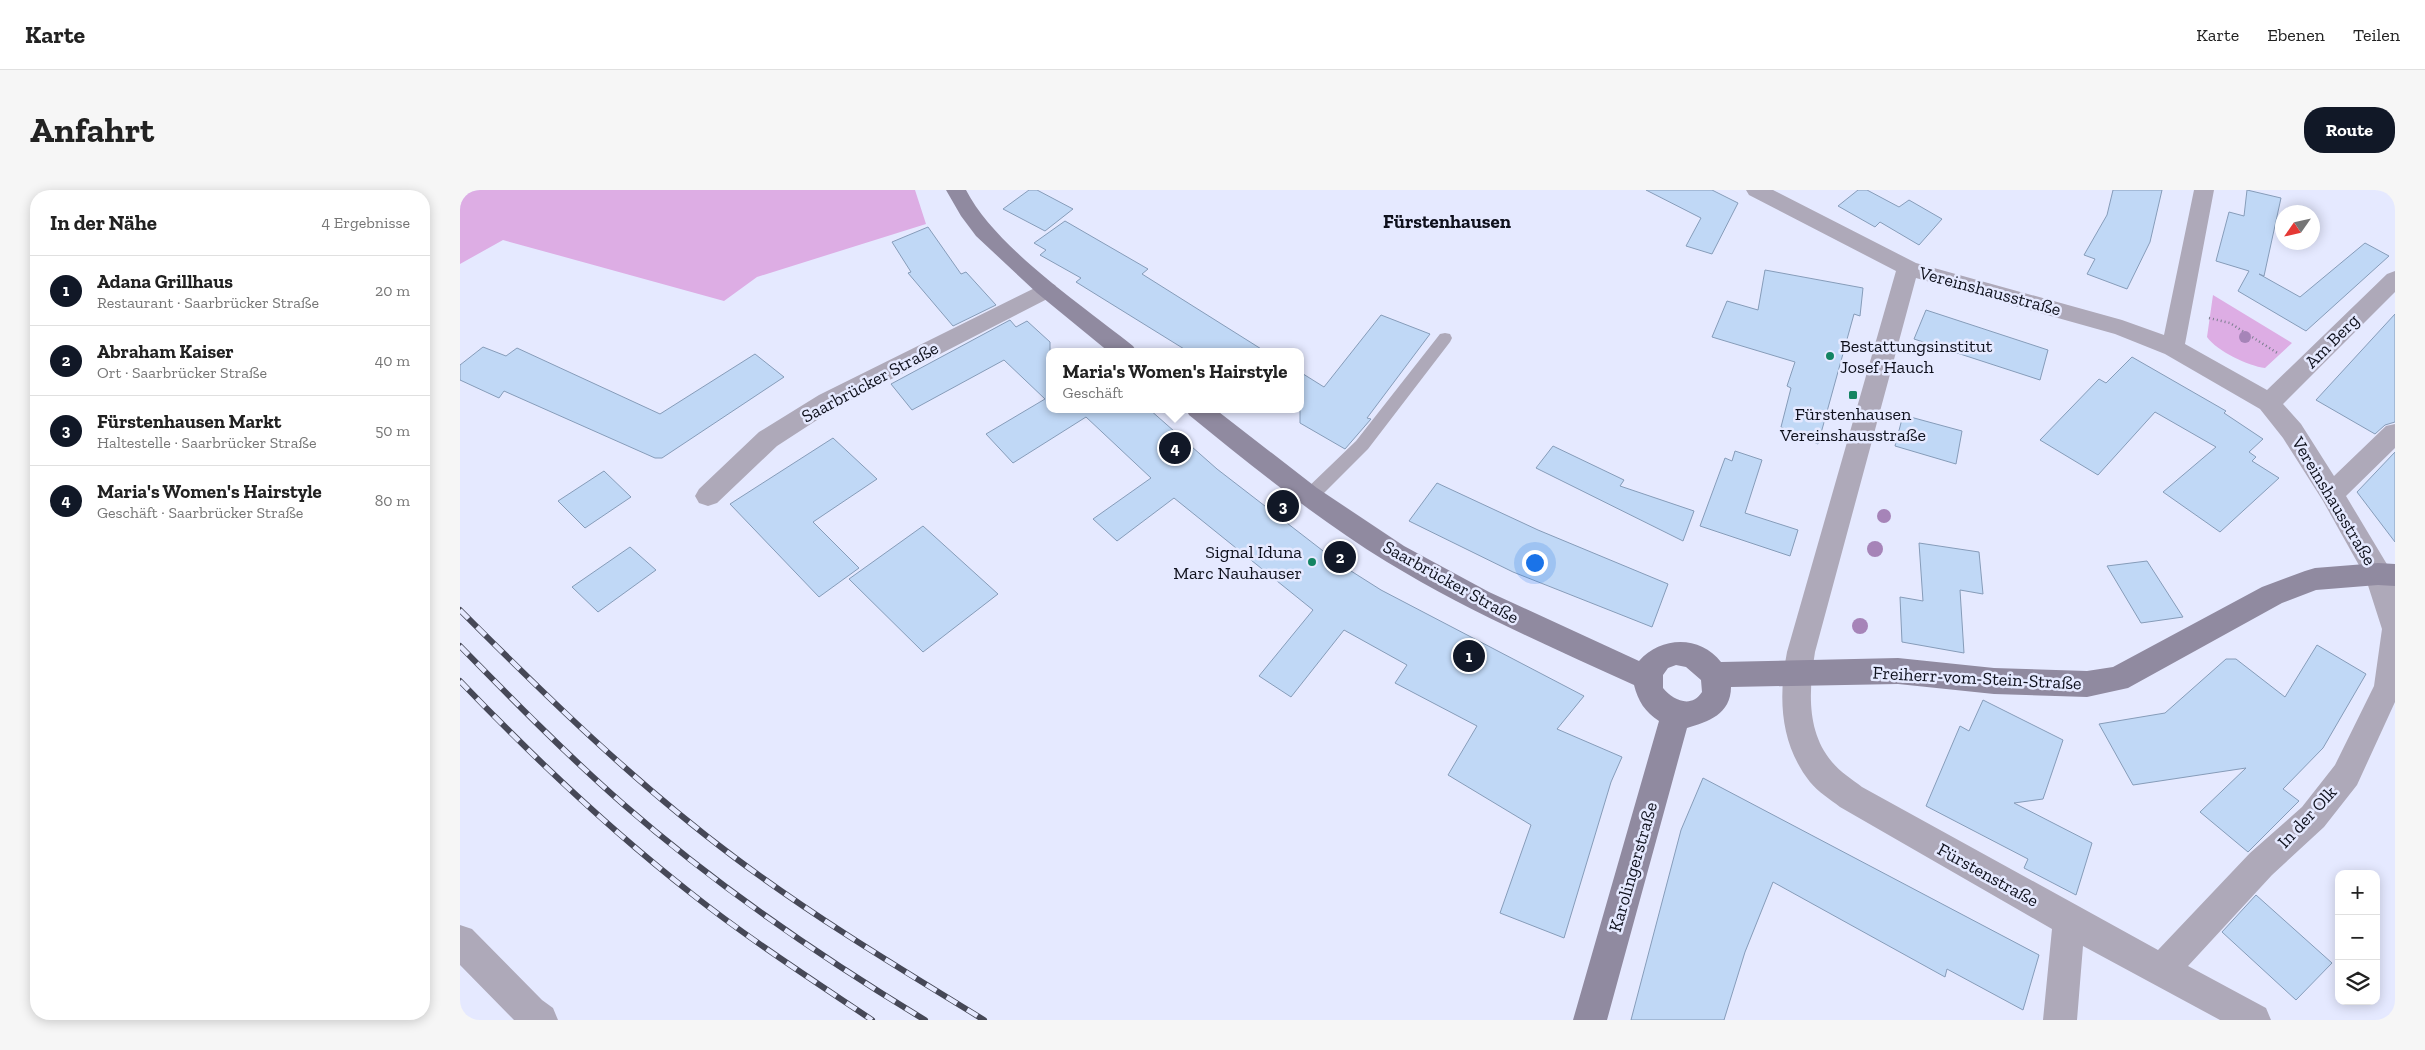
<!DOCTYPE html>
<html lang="de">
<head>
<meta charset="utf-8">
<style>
	body { margin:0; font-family:"Zilla Slab",serif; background:#f6f6f6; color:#222 }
	.controls { position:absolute; right:15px; bottom:15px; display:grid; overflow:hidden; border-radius:10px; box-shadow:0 2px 12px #0003 }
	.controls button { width:45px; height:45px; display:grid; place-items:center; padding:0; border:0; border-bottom:1px solid #e0e0e0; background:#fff; color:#222; font:25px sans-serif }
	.compass { position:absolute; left:1815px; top:15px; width:45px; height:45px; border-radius:50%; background:#fff; box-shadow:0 2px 12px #0003; rotate:236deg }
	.you { position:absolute; left:1074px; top:372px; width:18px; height:18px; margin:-12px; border:4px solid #fff; border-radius:50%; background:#1a73e8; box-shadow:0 0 0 8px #1a73e833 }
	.badge { display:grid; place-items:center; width:32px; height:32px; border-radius:50%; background:#111827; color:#fff; font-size:16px; font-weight:700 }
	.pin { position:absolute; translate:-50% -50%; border:2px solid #fff; box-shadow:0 1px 5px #0006 }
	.popup { position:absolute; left:586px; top:158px; width:258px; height:65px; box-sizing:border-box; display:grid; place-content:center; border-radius:10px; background:#fff; filter:drop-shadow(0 1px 4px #0005); font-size:16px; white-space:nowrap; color:#767676 }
	.popup b { font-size:19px; color:#222 }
	.popup::after { content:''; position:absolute; left:50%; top:100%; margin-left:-10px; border:10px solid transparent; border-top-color:#fff }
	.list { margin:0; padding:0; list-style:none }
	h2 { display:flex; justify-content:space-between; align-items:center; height:65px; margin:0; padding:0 20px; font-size:21px }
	h2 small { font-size:16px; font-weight:400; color:#767676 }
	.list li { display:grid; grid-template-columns:32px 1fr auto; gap:15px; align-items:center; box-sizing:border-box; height:70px; padding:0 20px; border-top:1px solid #e0e0e0 }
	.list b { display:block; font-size:19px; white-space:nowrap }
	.list p { margin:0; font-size:16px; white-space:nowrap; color:#767676 }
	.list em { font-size:16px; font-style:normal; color:#767676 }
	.icon { flex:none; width:28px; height:28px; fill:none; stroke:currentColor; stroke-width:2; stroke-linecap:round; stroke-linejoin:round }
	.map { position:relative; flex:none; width:1935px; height:830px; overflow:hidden; border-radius:20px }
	header { display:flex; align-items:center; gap:30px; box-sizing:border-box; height:70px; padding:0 25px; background:#fff; border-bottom:1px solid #e0e0e0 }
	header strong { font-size:24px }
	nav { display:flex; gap:28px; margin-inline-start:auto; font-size:18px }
	.intro { display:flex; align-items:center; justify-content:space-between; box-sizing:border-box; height:120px; padding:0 30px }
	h1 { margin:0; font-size:35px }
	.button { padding:12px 22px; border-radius:20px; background:#111827; color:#fff; font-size:18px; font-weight:700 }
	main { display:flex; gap:30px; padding:0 30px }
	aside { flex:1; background:#fff; border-radius:20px; box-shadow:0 2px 12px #0003 }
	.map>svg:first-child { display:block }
	.green { fill:#ddade4 }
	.building { fill:#c0d8f6; stroke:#869cb9 }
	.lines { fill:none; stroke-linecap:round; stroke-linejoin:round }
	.path { stroke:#7b7e8f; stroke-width:2.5; stroke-dasharray:1 3; stroke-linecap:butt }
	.lane { fill:#aea9b9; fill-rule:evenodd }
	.street { fill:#aea9b9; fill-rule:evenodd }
	.secondary { fill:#908aa0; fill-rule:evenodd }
	.rail-casing { stroke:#464857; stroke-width:6 }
	.rail { stroke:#e5e9ff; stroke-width:4.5; stroke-dasharray:12; stroke-linecap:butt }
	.tree { fill:#a684b8 }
	.poi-dot { fill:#148462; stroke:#e5e9ff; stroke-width:2 }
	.labels { text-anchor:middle; stroke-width:5; stroke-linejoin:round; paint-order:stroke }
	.street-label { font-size:18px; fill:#0f111d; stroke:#e5e9ff }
	.poi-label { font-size:18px; fill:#0f111d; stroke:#e5e9ff; text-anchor:start }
	.far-district-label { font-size:19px; font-weight:bold; fill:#0f111d; stroke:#e5e9ff }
</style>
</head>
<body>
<header>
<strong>Karte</strong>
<nav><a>Karte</a><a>Ebenen</a><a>Teilen</a></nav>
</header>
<div class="intro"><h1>Anfahrt</h1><a class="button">Route</a></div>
<main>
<aside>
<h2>In der Nähe<small>4 Ergebnisse</small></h2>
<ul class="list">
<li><span class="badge">1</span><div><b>Adana Grillhaus</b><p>Restaurant · Saarbrücker Straße</p></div><em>20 m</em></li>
<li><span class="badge">2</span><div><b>Abraham Kaiser</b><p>Ort · Saarbrücker Straße</p></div><em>40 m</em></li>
<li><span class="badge">3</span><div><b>Fürstenhausen Markt</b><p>Haltestelle · Saarbrücker Straße</p></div><em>50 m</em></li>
<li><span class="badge">4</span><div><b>Maria's Women's Hairstyle</b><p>Geschäft · Saarbrücker Straße</p></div><em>80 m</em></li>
</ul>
</aside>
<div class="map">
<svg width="1935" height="830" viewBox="0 0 1935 830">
	<rect width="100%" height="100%" fill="#e5e9ff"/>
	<!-- green -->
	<path class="green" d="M0 0H455L466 34 297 87 264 111 43 50 0 74Z
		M1753 105 1832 153 1805 178C1788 176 1757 161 1747 147Z"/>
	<!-- building -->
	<path class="building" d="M569 0H577L613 19 585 41 543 19Z
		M1186 0H1252L1278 13 1252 64 1226 56 1241 28Z
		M1398 0H1407L1439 17 1449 10 1482 29 1459 55 1420 32 1415 37 1378 16Z
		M1653 0H1702L1690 52 1667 99 1627 84 1635 69 1624 65 1647 25Z
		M1787 0 1821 8 1804 86 1799 84 1840 107 1905 53 1929 66 1846 141 1778 101 1789 81 1756 71 1769 22 1784 26Z
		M605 31 688 79 682 84 806 162H729L616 92 621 88 580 65 586 60 574 53Z
		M468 37 501 84 506 82 536 115 493 136 448 83 451 82 432 52Z
		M1305 80 1403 98 1400 126 1394 124 1358 254 1321 237 1331 198 1327 196 1335 172 1252 147 1267 111 1298 120Z
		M1466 120 1588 160 1580 190 1454 149Z
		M1935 124V232L1925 235 1915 244 1856 210Z
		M921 125 970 144 907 228 911 229 885 259 840 233V182L864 197Z
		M550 130 556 137 567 131 590 152V219H689L757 279 880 374 921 400 1124 506 1097 539 1162 567 1151 592 1104 748 1040 723 1071 635 988 585 1017 536 935 493 947 475 884 440 831 507 799 486 853 420 714 308 657 351 633 329 691 288 626 227 553 273 526 244 585 209 544 170 452 220 431 194Z
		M23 157 46 166 57 158 200 224 295 164 324 187 202 268H195L44 201 39 208 0 190V175Z
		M1672 167 1766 221 1764 223 1803 249 1789 262 1796 267 1792 271 1819 288 1760 342 1703 302 1756 257 1695 222 1638 285 1580 250 1639 189 1646 193Z
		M1443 225 1502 241 1496 274 1435 256Z
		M373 248 417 289 353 332 399 378 359 407 270 314Z
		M1093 256 1164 290 1160 296 1234 321 1223 351 1076 278Z
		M1275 261 1302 270 1285 323 1338 340 1330 366 1240 336 1265 268 1272 271Z
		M1935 262V352L1897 302Z
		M144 281 171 307 125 338 98 311Z
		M977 293 1078 340 1208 394 1192 437 1053 382 949 331Z
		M463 336 538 404 463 462 389 389Z
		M1459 353 1519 362 1523 404 1500 400 1504 463 1442 452 1440 407 1463 411Z
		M170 357 196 380 138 422 112 397Z
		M1687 371 1723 427 1681 433 1647 376Z
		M1857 455 1906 484 1863 558 1823 599 1839 611 1788 662 1740 622 1786 578 1673 595 1639 534 1705 523 1766 469H1776L1825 507Z
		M1523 510 1603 550 1583 609 1554 613 1632 653 1616 705 1564 678 1568 669 1466 616 1500 536 1509 541Z
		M1243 588 1579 765 1563 820 1487 779 1485 787 1313 692 1285 762 1264 830H1171L1221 640Z
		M1796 705 1872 773 1836 810 1762 742Z"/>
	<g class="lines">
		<!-- path -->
		<path class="path" d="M1749 128 1770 133 1819 164"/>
		<!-- lane -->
		<path class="lane" d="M985 143 990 144 992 148 990 152 908 259 855 312 849 314 843 312 841 307 843 302 896 251 980 144Z"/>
		<!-- street -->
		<path class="street" d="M1286 0H1313L1456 73 1662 130 1704 145 1734 0H1754L1725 154 1807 200 1927 84 1935 81V102L1823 214 1841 234 1874 286 1926 236 1935 234V258L1886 306 1928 376 1935 395V512L1897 595 1864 637 1812 685 1728 776 1806 818 1811 830H1760L1623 756 1617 830H1583L1592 739 1380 617C1370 609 1358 602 1350 592 1320 554 1318 508 1327 462L1436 81 1289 5ZM1456 88 1655 144 1705 164 1800 219 1823 248 1863 311 1905 386 1922 439 1914 496 1875 575 1842 617 1790 663 1698 760 1402 597C1392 589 1380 582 1372 572 1346 541 1349 500 1355 462Z
			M587 92 595 95 598 100 595 105 377 217 317 256 257 313 248 316 239 313 235 306 239 299 299 242 359 205Z
			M0 735 12 739 82 810 93 818 98 830H54L0 775Z"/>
		<!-- secondary -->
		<path class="secondary" d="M486 0H506C536 58 622 115 673 156L677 162H649L577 103 516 46 501 26Z
			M726 219H755L857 298 944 356 1029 402 1179 471C1201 446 1240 445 1261 472L1438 468 1534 478 1627 481 1653 477 1802 397 1845 381 1855 378 1918 373 1935 374V396L1918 395 1856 400 1822 413 1668 498 1627 507 1534 504 1438 494 1271 497C1271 524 1248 532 1227 538L1147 830H1113L1199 531C1185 522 1178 511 1174 495 1090 457 1006 420 927 372 857 329 793 277 729 225ZM1216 475 1226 477 1241 490 1242 502C1231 519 1213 510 1203 498V485L1208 478Z"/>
		<defs>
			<path id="rail" d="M0 420C87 507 175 593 274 667 354 727 439 778 524 830
				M0 456C53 510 106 564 163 614 257 696 359 766 465 830
				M0 491C73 567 149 639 232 704 289 749 351 789 412 830"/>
		</defs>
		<!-- rail casing -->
		<use href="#rail" class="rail-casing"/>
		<!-- rail -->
		<use href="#rail" class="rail"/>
	</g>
	<!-- trees -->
	<g class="tree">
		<circle cx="1785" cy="147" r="6"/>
		<circle cx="1424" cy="326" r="7"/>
		<circle cx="1415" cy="359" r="8"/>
		<circle cx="1400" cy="436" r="8"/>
	</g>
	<!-- markers -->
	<g class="poi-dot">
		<circle cx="1370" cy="166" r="5"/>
		<rect x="1388" y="200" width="10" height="10" rx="2.5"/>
		<circle cx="852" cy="372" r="5"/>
	</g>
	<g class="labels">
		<!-- street labels -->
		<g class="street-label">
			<text transform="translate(1530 101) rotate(15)" y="6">Vereinshausstraße</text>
			<text transform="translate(1872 151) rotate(-45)" y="6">Am Berg</text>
			<text transform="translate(410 192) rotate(-28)" y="6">Saarbrücker Straße</text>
			<text transform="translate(1874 311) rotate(59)" y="6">Vereinshausstraße</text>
			<text transform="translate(991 392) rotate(29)" y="6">Saarbrücker Straße</text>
			<text transform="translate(1517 488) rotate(3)" y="6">Freiherr-vom-Stein-Straße</text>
			<text transform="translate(1847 627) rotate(-47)" y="6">In der Olk</text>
			<text transform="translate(1173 677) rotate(-74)" y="6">Karolingerstraße</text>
			<text transform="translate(1528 685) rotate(29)" y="6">Fürstenstraße</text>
		</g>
		<!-- poi labels -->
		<g class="poi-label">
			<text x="1380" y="162">Bestattungsinstitut<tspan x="1380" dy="21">Josef Hauch</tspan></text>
			<text x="1393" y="230" text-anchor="middle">Fürstenhausen<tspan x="1393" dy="21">Vereinshausstraße</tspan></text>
			<text x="842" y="368" text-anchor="end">Signal Iduna<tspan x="842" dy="21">Marc Nauhauser</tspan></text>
		</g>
		<!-- far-district labels -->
		<g class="far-district-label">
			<text x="987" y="38">Fürstenhausen</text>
		</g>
	</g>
</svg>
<div class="controls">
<button>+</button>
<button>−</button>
<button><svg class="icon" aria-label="layers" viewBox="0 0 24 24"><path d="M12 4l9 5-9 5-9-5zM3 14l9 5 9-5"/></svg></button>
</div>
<svg class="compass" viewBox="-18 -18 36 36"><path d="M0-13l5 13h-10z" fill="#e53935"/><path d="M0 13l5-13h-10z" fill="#767676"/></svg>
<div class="you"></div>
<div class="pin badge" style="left:1009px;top:466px">1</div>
<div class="pin badge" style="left:880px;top:367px">2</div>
<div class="pin badge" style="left:823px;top:316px">3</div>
<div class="pin badge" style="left:715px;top:258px">4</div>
<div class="popup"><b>Maria's Women's Hairstyle</b>Geschäft</div>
</div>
</main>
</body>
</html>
